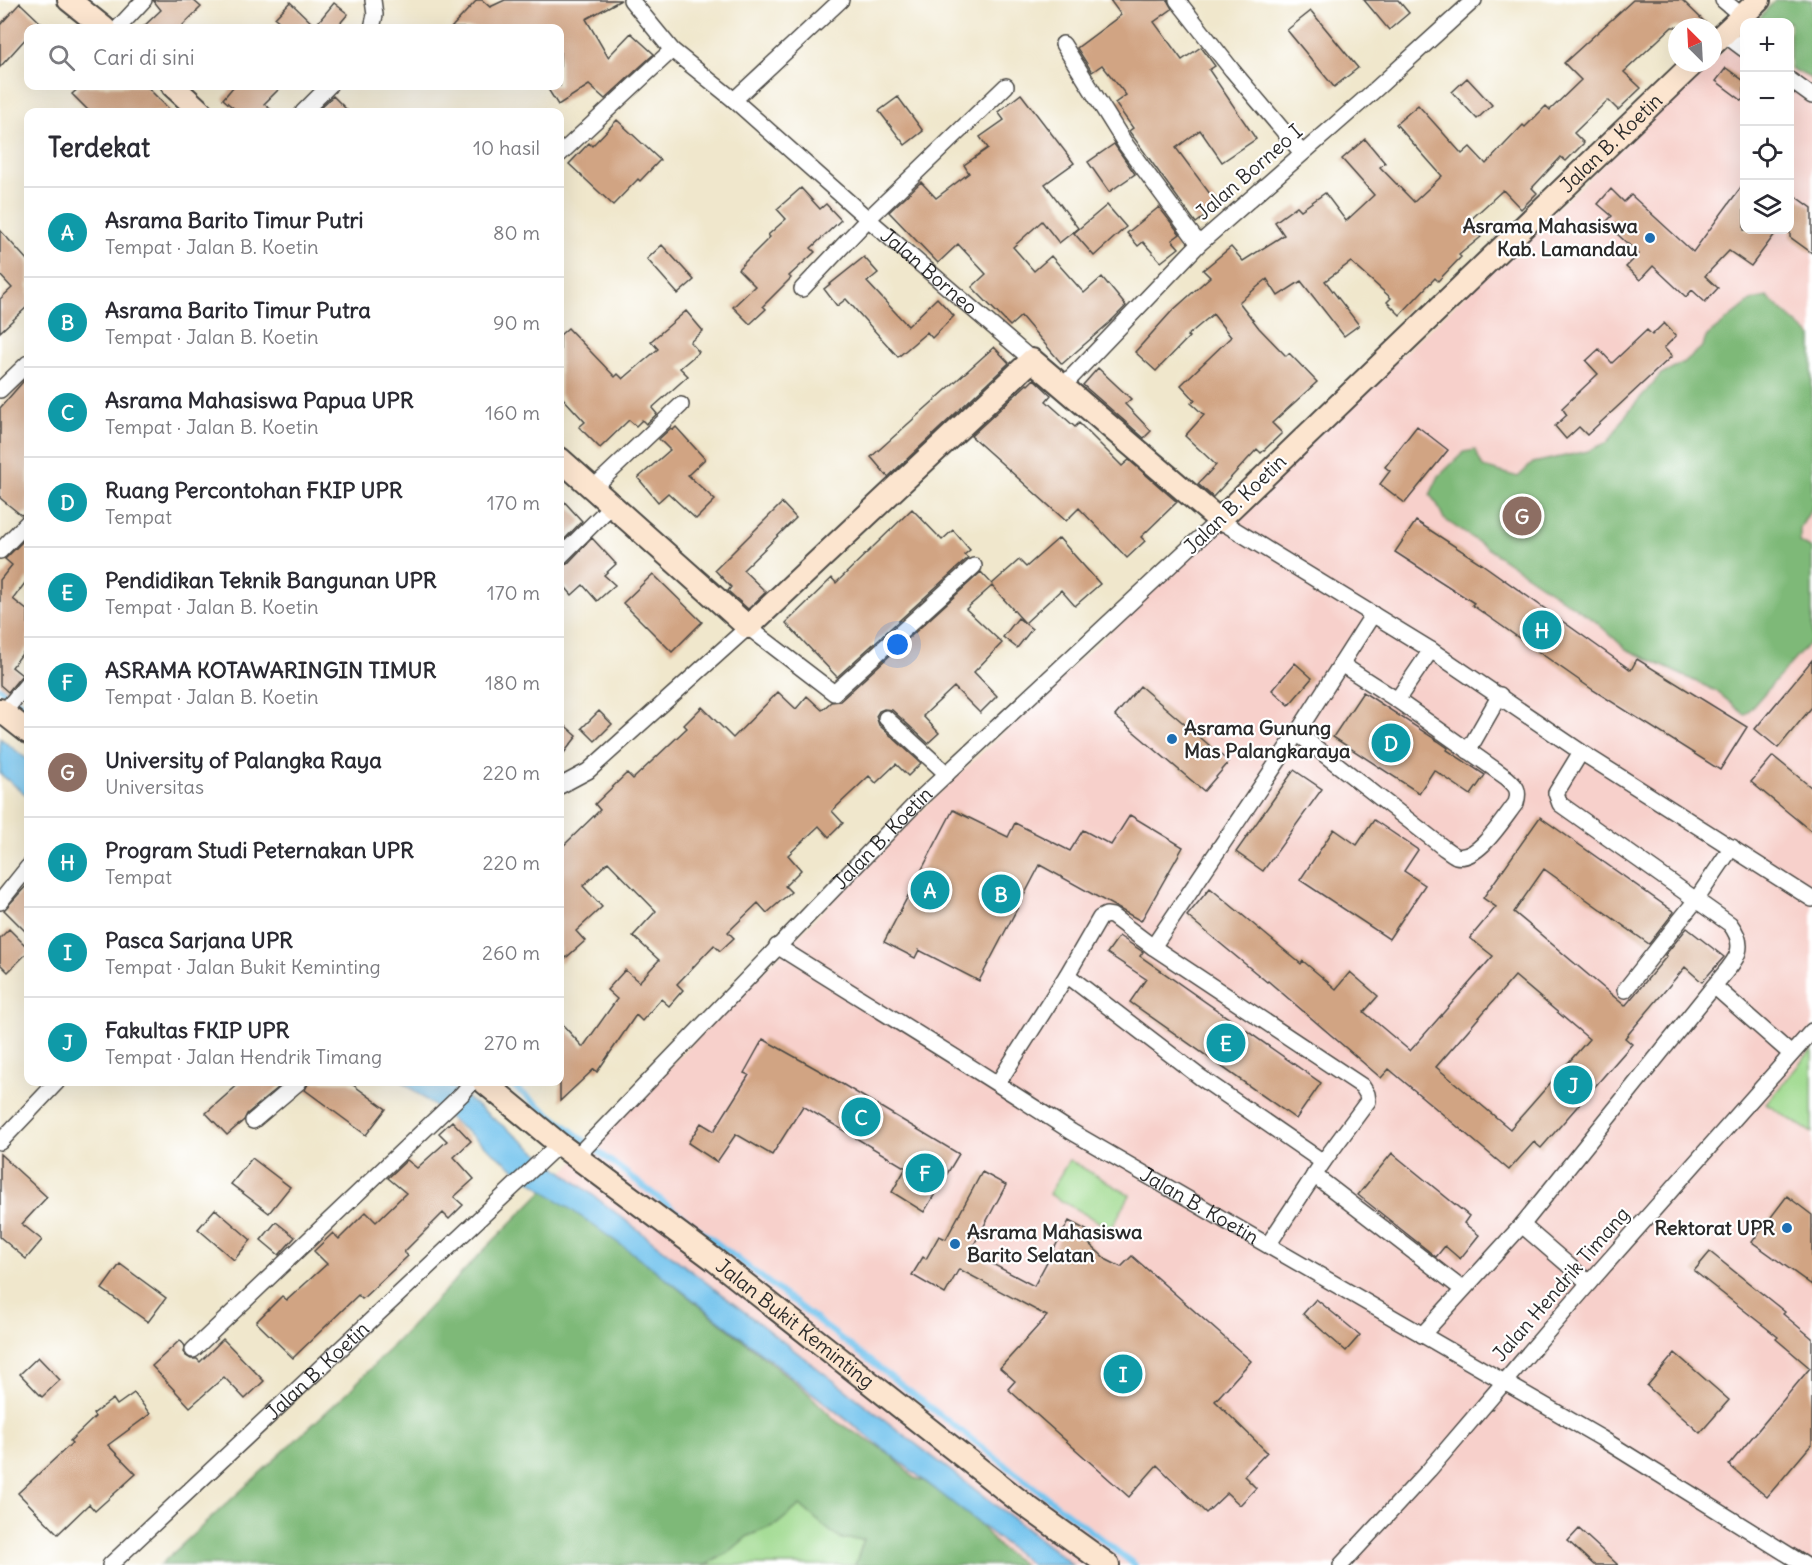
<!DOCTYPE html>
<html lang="id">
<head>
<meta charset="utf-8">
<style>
	body { margin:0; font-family:Delius,sans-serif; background:#f2f2f3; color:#2b2b33 }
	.controls { position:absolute; right:18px; top:18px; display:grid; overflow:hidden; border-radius:12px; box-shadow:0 6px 24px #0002 }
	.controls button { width:54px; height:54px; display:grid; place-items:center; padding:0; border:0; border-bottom:2px solid #e1e1e2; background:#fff; color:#2b2b33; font:30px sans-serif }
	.compass { position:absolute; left:1668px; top:18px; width:54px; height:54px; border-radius:50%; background:#fff; box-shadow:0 6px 24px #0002; rotate:336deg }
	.you { position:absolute; left:898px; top:645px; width:21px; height:21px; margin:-15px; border:4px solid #fff; border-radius:50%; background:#1a73e8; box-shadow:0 0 0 9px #1a73e833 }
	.badge { display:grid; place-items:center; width:39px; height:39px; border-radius:50%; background:#1f6fb2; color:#fff; font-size:20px; font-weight:700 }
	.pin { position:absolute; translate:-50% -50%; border:3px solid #fff; box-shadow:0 2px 6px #0006 }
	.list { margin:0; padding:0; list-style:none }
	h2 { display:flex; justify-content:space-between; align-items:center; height:78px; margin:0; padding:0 24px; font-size:26px }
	h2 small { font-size:20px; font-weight:400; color:#7c7c81 }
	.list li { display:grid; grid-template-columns:39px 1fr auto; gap:18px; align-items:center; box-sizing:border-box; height:90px; padding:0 24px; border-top:2px solid #e1e1e2 }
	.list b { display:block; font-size:22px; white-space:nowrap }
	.list p { margin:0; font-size:20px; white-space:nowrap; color:#7c7c81 }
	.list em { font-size:20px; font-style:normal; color:#7c7c81 }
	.icon { flex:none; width:33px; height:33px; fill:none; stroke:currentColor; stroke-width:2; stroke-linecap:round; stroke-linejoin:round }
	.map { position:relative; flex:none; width:1812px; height:1565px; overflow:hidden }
	.search { position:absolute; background:#fff; box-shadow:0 6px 24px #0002; left:24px; top:24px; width:540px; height:66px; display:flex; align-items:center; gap:15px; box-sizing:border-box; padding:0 21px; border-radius:12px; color:#7c7c81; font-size:22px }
	.panel { position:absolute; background:#fff; box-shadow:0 6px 24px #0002; left:24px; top:108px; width:540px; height:978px; border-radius:12px }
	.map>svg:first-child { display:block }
	.built { fill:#f7d0cb }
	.green { fill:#9dd98c; stroke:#64825c; stroke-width:1.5 }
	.forest { fill:#7eb978; stroke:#547252; stroke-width:1.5 }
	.water { fill:#71c2ed; stroke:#4e768c; stroke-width:1.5 }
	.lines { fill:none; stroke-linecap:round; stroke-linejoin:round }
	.stream { stroke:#71c2ed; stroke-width:6 }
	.building { fill:#d1a483; fill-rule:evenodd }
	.street-casing { stroke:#494743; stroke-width:18 }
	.secondary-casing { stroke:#494743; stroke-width:26 }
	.street { stroke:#fff; stroke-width:15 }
	.secondary { stroke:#fce5cf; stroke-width:22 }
	.poi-dot { fill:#1f6fb2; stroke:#fff; stroke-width:2 }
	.labels { text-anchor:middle; stroke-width:4.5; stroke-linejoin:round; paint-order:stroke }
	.street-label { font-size:20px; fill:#2b2b2b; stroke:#fff }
	.poi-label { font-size:20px; font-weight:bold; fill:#2b2b2b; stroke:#fff; text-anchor:end }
</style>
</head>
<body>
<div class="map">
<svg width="1812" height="1565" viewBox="0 0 1812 1565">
	<rect width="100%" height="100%" fill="#fff"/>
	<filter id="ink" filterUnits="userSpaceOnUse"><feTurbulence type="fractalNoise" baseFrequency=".0167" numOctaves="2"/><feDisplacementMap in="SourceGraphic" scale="12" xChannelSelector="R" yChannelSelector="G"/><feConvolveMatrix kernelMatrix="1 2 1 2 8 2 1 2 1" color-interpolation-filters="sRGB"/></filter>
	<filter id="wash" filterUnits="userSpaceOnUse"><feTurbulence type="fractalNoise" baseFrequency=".008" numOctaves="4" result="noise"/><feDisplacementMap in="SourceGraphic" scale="24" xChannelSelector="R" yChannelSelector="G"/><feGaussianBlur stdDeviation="1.35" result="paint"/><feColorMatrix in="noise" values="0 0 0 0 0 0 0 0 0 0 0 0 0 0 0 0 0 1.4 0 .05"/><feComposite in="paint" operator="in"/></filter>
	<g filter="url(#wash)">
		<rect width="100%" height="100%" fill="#f0e7cc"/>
		<!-- built -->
		<path class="built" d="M1778 0H1812V1565H538L723 1334 544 1190 609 1128 929 803 1744 31V230H1790V22H1754Z"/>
		<!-- green -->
		<path class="green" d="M1812 1049V1133L1766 1104Z
			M1069 1160 1130 1195 1111 1229 1049 1194Z
			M800 1505 831 1532 842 1539H864L855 1565H706L729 1552 748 1536 777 1524Z"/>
		<!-- forest -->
		<path class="forest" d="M1775 0H1812V79L1790 68V22H1756Z
			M1767 297 1812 337V508L1800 528V542L1812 549V640L1745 715 1716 691 1626 649 1595 621 1444 519 1437 504 1430 495 1439 476 1464 452 1475 450 1483 467 1518 477 1533 463 1588 451 1608 442 1628 412 1661 374 1684 362 1701 348 1707 336 1752 300Z
			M544 1190 645 1262 806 1391 837 1422 889 1453 914 1478 924 1481 959 1502 1000 1548 1024 1565H855L864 1539H843L831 1532 800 1505 777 1524 748 1536 729 1552 706 1565H160L349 1391 484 1250Z"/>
		<!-- water -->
		<path class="water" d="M0 738 28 760V796L0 774Z
			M403 1082H446L1073 1565H1032L645 1262 525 1177Z"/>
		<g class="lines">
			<!-- stream -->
			<path class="stream" d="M0 688 28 709
				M508 1082 1135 1565"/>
		</g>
		<g id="blocks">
			<!-- building -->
			<path class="building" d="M153 0H193L201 7 180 28H142L161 10Z
				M477 0H482L490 7 505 0H621L586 19 608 57 631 33 654 54 605 99 589 85 558 105 546 86H560V28H451Z
				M1110 0H1167L1172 9 1154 22 1182 60 1201 47 1215 66 1209 70 1256 139 1222 162 1200 130 1176 148 1219 206 1196 223 1129 131 1133 128 1115 103 1126 95 1102 65 1092 72 1077 48 1121 15Z
				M1364 0H1398L1409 13 1389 30Z
				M1633 0H1682L1710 27H1672L1624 72 1641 88 1618 110 1608 100 1574 133 1584 143 1566 161 1561 157 1532 188 1537 193 1521 209 1503 190 1468 222 1481 237 1459 255 1461 257 1438 281 1435 278 1400 315 1387 302 1391 298 1351 262 1325 281 1359 325 1344 336 1301 281 1278 296 1267 279 1239 302 1259 328 1286 356 1289 353 1317 382 1272 423 1282 433 1261 453 1257 449 1213 497 1198 484 1216 465 1185 436 1204 415 1191 403 1195 400 1181 385 1231 337 1213 314 1187 336 1189 337 1156 371 1135 352 1171 312 1210 277 1203 270 1231 247 1243 261 1284 235 1275 222 1297 206 1301 210 1325 193 1346 221 1374 195 1342 159 1365 139 1385 163 1380 167 1414 202 1442 176 1396 124 1418 105 1462 154 1470 147 1486 164 1523 125 1525 127 1546 106 1550 110 1581 80 1564 63Z
				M290 2 315 26 334 3 348 14 336 28H287L275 18Z
				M20 3 41 23 36 28H28V36L0 67V25Z
				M1311 11 1358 68 1334 87 1287 30Z
				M1726 68 1744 81V102L1716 81Z
				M1467 78 1492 105 1477 119 1452 92Z
				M81 86H146L172 112H90L72 94Z
				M234 86H282L264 104 274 112H238L223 99Z
				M1021 94 1074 163 1045 184 1078 228 1059 243 1042 221 1013 247 1034 271 1051 256 1084 293 1102 277 1126 306 1109 323 1062 364 1021 316 1010 326 972 287 986 274 958 244 938 263 889 212 921 182 936 198 969 173 964 165 988 148 980 137 1004 120 998 112Z
				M333 96 349 112H316Z
				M898 97 923 131 905 145 879 111Z
				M617 120 660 160 640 181 638 179 613 205 569 164 589 143 592 146Z
				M1114 144 1135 174 1109 192 1088 162Z
				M1744 183V230H1778L1751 266 1729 251 1705 276 1718 288 1705 302 1692 290 1686 297 1653 266 1640 280 1626 267 1639 254 1605 223 1612 216 1598 204 1611 189 1624 202 1631 195 1693 252Z
				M801 188 820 209 826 204 841 220 811 248 815 252 789 276 791 278 763 306 766 309 750 324 733 307 755 286 738 269 770 237 768 235 786 219 777 209Z
				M1790 192 1812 208V253L1790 237Z
				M1107 205 1126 227 1094 256 1074 233Z
				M1159 207 1180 234 1172 240 1179 248 1161 262 1143 242 1138 246 1127 233Z
				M0 230 28 261V306L0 332V299L12 288 0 275Z
				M662 245 694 280 678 294 647 259Z
				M864 257 878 273 867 282 908 326 937 298 954 316 932 338 927 332 898 357 846 299 837 306 824 289Z
				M686 311 703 331 690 342 699 352 680 368 688 376 652 408 657 414 646 424 642 420 636 426 629 420 600 448 579 427 585 422 560 395V335L568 328 615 377 618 374 623 379 658 349 651 341Z
				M1664 323 1676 336 1664 348 1672 356 1587 435 1579 427 1566 439 1555 426 1567 415 1562 408 1598 374 1586 361 1599 349 1612 363 1647 330 1652 335Z
				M994 347 1009 363 888 477 871 457Z
				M1098 368 1131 399 1125 404 1151 431 1144 438 1083 385Z
				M28 376V512L21 515 0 498V408Z
				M1034 379 1051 395 1046 401 1075 427 1079 423 1122 466 1129 460 1177 502 1141 537 1145 541 1127 558 1079 508 1066 521 971 436 1027 384 1028 385Z
				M1417 426 1448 450 1405 503 1380 484 1390 471 1385 467Z
				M676 427 705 459 688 475 715 500 696 519 668 493 658 502 638 478 670 450 659 439 671 428 673 430Z
				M560 497 582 521 560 544Z
				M782 503 796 518 743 570 766 592 748 609 728 591 731 587 715 570Z
				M912 509 942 540 953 530 970 550 964 555 968 558 837 677 786 623 832 578 836 583Z
				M1416 521 1482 564 1631 670 1637 659 1747 727 1720 770 1593 690 1472 605 1474 603 1395 552Z
				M28 536V579L13 599 28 611V646L12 667 22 675 8 692 0 685V580L12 565 5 559Z
				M592 538 616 564 604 575 615 585 597 601 583 585 572 595 560 581V566L567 564Z
				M1059 538 1100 584 1075 606 1061 590 1025 623 992 586 966 609 1002 643 974 672 997 696 980 713 954 687 923 716 939 733 928 743 892 710 884 709 879 711 876 716 879 725 921 763 908 776 896 764 876 783 869 776 832 811 843 823 829 837 819 826 788 855 801 870 785 886 791 892 767 913 758 903 728 932 734 938 720 951 714 945 677 984 683 990 669 1006 661 999 642 1021 636 1015 597 1072 594 1069 560 1101V1022L583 1047 617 999 607 990 625 970 639 982 659 960 633 936 656 911 608 862 583 886 602 907 576 931 585 941 560 963V849L600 810 595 804 627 773 633 779 687 728 684 725 702 707 733 738 778 692 796 709 807 696 822 710 831 702 840 701 981 572 992 584 1019 560 1026 567Z
				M653 574 702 622 672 652 623 603Z
				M1018 618 1032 629 1017 648 1003 637Z
				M1812 660V707L1778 748 1755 729Z
				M1295 663 1312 678 1289 705 1272 690Z
				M1140 686 1229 762 1204 791 1115 716Z
				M1363 692 1438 741 1448 748 1447 750 1485 775 1471 795 1434 770 1419 793 1333 737Z
				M599 711 612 724 595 741 582 728Z
				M560 721 577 736 560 758Z
				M1773 756 1812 788V832L1751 782Z
				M1294 770 1322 789 1263 871 1236 852Z
				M953 810 1008 837 1015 823 1070 851 1083 830 1111 845 1130 815 1183 847 1141 921 1040 865 979 981 919 950 915 958 884 942Z
				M1540 817 1674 912 1649 944 1544 869 1514 912 1625 1006 1667 956 1665 955 1687 928 1724 957 1702 982 1685 967 1625 1038 1632 1044 1541 1148 1534 1142 1509 1170 1389 1069 1381 1078 1268 981 1267 982 1187 916 1210 888 1301 964 1303 961 1336 989 1350 972 1378 996 1364 1012 1410 1051 1493 956 1470 938 1496 907 1483 898ZM1515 976 1589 1039 1510 1129 1436 1067Z
				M1374 820 1418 850 1404 871 1425 885 1389 939 1300 880 1334 829 1357 845Z
				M28 884V934L4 910Z
				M9 929 28 948V952L8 972 0 964V938Z
				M1119 936 1143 952 1140 956 1321 1083 1296 1119 1130 1002 1146 979 1107 953Z
				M763 1039 822 1072 959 1154 924 1212 892 1192 906 1168 803 1106 772 1155 736 1134 717 1162 688 1143 701 1123 714 1131 749 1075 744 1073Z
				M241 1082H285L247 1114 244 1120 227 1135 206 1113Z
				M309 1082H349L386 1109 366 1135 305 1090Z
				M452 1121 471 1141 454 1157 474 1179 454 1197 463 1205 449 1219 443 1213 404 1252 408 1256 362 1299 358 1295 293 1358 256 1322 282 1296 287 1300 327 1264 314 1251 333 1233 339 1239 366 1212 376 1222 406 1193 388 1178 407 1160 417 1168 447 1141 439 1133Z
				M1392 1153 1469 1216 1464 1223 1479 1235 1460 1259 1445 1246 1436 1257 1358 1195Z
				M0 1154 47 1197 22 1224 42 1240 26 1259 0 1237Z
				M252 1158 290 1187 269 1213 231 1184Z
				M982 1172 1006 1185 970 1252 1034 1286 1069 1221 1092 1233 1087 1242 1107 1260 1121 1267 1132 1256 1251 1361 1215 1401 1267 1452 1244 1476 1256 1488 1240 1505 1227 1493 1206 1513 1157 1465 1129 1497 1008 1389 1015 1381 1000 1368 1047 1316 959 1269 945 1294 912 1275 923 1257 926 1259 939 1236 946 1239Z
				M1787 1196 1812 1215V1285L1752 1242Z
				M215 1209 251 1240 234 1260 198 1229Z
				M276 1222 295 1237 279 1255 261 1240Z
				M1710 1252 1785 1312 1783 1314 1812 1338V1444L1767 1497 1729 1465 1810 1368 1776 1339 1778 1337 1694 1271Z
				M120 1264 166 1298 148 1322 102 1289Z
				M1316 1299 1360 1335 1346 1351 1303 1314Z
				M223 1339 264 1381 245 1399 224 1377 190 1407 152 1366 180 1340 185 1346 183 1352 186 1356 191 1359H197L200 1362Z
				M1675 1353 1729 1400 1700 1433 1647 1386Z
				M38 1357 60 1380 42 1397 20 1374Z
				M134 1393 150 1414 108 1445 136 1474 95 1511 89 1504 58 1534 18 1493 72 1443 70 1441 95 1417 93 1414 113 1399 117 1405Z
				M1579 1529 1618 1565H1594L1568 1541Z"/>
		</g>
	</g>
	<g filter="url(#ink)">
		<use href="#blocks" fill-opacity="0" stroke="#494743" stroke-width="1.5"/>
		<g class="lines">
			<defs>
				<g id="street">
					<path id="s1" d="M631 0 672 50 734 100 868 219 1032 360"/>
					<path d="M1177 0 1232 70 1302 153"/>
					<path d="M1723 0 1742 16"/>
					<path d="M118 28 144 0"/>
					<path d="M372 28 375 15 373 0"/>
					<path d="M1724 34 1744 49"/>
					<path d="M1063 44 1126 145 1199 244"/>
					<path d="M1790 80 1812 96"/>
					<path d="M734 100 841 0"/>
					<path d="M303 112 329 86"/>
					<path d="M560 154 672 50"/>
					<path d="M802 289 868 219 1006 86"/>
					<path d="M1062 387 1199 244 1376 89 1474 0"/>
					<path d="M0 390 28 363"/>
					<path d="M593 488 681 405"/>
					<path d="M0 551 28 522"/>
					<path d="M560 557 612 505"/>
					<path d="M1341 664 1397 700"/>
					<path d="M3 713 28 683"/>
					<path d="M886 718 947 774"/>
					<path d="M1297 733 1444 848C1447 850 1452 854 1456 856 1478 862 1504 818 1516 803 1520 790 1516 786 1507 778L1397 700 1431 650"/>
					<path d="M1468 751 1500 695"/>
					<path d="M1581 752 1556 793 1560 804 1730 924C1751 951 1731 964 1714 986"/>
					<path d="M560 786 588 771 748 627 834 693 974 566"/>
					<path d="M0 902 28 867"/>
					<path id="s2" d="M777 946C875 1008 975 1068 1072 1132L1601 1438 1805 1565"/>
					<path d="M1153 947 1297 733 1373 614"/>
					<path d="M1067 975 1200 1077 1323 1162"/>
					<path d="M1625 990 1696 900 1732 847"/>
					<path d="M998 1083 1067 975 1100 918 1106 915 1112 916 1153 947 1362 1086 1367 1094 1368 1101 1323 1162 1268 1245"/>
					<path d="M253 1121 299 1082"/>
					<path d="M0 1142 57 1082"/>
					<path id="s3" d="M577 1156 923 796 1219 520 1431 650 1581 752 1812 899"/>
					<path d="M1314 1175 1462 1289"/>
					<path d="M1522 1225 1589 1283"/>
					<path d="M1422 1335 1522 1225 1714 986 1791 1054"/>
					<path d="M193 1350 462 1094 472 1082"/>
					<path id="s4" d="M110 1565 559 1144"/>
					<path d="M1341 1565 1429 1470 1589 1283 1812 1031"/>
				</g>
				<g id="secondary">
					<path d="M69 0 104 28"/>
					<path d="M1713 44 1759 0"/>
					<path d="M173 86 201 112"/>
					<path id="s5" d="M560 459 748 627 1032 360 1219 520 1694 63"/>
					<path d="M0 710 28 732"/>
					<path id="s6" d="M484 1082 559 1144 716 1261 1022 1503 1108 1565"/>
				</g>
			</defs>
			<!-- street casing -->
			<use href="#street" class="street-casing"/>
			<!-- secondary casing -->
			<use href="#secondary" class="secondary-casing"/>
			<!-- street -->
			<use href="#street" class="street"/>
			<!-- secondary -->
			<use href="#secondary" class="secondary"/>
		</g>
	</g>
	<!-- markers -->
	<g class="poi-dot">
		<circle cx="1650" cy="238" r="6"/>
		<circle cx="1172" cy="739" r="6"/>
		<circle cx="1787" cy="1228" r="6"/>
		<circle cx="955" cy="1244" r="6"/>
	</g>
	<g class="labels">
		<!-- street labels -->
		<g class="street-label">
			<text dy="7" stroke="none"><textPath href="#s5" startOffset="1432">Jalan B. Koetin</textPath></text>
			<text transform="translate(1249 172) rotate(-41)" y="7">Jalan Borneo I</text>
			<text dy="7" stroke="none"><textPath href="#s1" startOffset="404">Jalan Borneo</textPath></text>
			<text transform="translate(1235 504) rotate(-44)" y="7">Jalan B. Koetin</text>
			<text dy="7" stroke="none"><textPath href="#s3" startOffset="441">Jalan B. Koetin</textPath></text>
			<text dy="7" stroke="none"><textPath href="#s2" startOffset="496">Jalan B. Koetin</textPath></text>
			<text transform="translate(1561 1284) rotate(-49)" y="7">Jalan Hendrik Timang</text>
			<text dy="7" stroke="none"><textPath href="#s6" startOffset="394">Jalan Bukit Keminting</textPath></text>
			<text dy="7" stroke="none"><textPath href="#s4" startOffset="284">Jalan B. Koetin</textPath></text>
		</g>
		<!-- poi labels -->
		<g class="poi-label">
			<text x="1638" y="233">Asrama Mahasiswa<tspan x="1638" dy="23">Kab. Lamandau</tspan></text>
			<text x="1184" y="735" text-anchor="start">Asrama Gunung<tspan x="1184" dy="23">Mas Palangkaraya</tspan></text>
			<text x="1775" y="1235">Rektorat UPR</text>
			<text x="967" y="1239" text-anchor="start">Asrama Mahasiswa<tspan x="967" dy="23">Barito Selatan</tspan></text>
		</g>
	</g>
</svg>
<div class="controls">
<button>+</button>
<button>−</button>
<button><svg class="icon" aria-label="locate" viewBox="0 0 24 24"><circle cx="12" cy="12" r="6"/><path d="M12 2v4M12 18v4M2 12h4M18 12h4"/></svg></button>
<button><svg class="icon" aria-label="layers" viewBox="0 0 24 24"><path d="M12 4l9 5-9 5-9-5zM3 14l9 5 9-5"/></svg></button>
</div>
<svg class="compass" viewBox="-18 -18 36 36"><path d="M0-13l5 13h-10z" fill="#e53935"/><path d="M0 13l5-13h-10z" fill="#7c7c81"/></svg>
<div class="you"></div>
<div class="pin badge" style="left:930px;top:890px;background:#0f9aa8">A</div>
<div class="pin badge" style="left:1001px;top:894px;background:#0f9aa8">B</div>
<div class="pin badge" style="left:861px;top:1117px;background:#0f9aa8">C</div>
<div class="pin badge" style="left:1391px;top:743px;background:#0f9aa8">D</div>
<div class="pin badge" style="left:1226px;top:1043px;background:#0f9aa8">E</div>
<div class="pin badge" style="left:925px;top:1173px;background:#0f9aa8">F</div>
<div class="pin badge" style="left:1522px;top:516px;background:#8d6e63">G</div>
<div class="pin badge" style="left:1542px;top:630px;background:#0f9aa8">H</div>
<div class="pin badge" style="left:1123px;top:1374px;background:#0f9aa8">I</div>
<div class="pin badge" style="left:1573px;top:1085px;background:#0f9aa8">J</div>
<div class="search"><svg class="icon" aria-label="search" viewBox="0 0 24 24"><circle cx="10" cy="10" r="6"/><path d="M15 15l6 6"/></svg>Cari di sini</div>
<section class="panel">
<h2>Terdekat<small>10 hasil</small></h2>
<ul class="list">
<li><span class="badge" style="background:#0f9aa8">A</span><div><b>Asrama Barito Timur Putri</b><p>Tempat · Jalan B. Koetin</p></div><em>80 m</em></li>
<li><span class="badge" style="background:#0f9aa8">B</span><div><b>Asrama Barito Timur Putra</b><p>Tempat · Jalan B. Koetin</p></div><em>90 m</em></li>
<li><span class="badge" style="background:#0f9aa8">C</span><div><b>Asrama Mahasiswa Papua UPR</b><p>Tempat · Jalan B. Koetin</p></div><em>160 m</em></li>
<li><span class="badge" style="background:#0f9aa8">D</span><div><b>Ruang Percontohan FKIP UPR</b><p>Tempat</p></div><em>170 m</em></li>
<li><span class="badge" style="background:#0f9aa8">E</span><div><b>Pendidikan Teknik Bangunan UPR</b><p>Tempat · Jalan B. Koetin</p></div><em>170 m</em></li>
<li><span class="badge" style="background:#0f9aa8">F</span><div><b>ASRAMA KOTAWARINGIN TIMUR</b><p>Tempat · Jalan B. Koetin</p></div><em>180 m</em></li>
<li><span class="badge" style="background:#8d6e63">G</span><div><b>University of Palangka Raya</b><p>Universitas</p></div><em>220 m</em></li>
<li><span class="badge" style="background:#0f9aa8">H</span><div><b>Program Studi Peternakan UPR</b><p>Tempat</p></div><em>220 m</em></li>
<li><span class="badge" style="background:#0f9aa8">I</span><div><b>Pasca Sarjana UPR</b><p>Tempat · Jalan Bukit Keminting</p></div><em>260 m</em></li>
<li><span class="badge" style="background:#0f9aa8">J</span><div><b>Fakultas FKIP UPR</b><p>Tempat · Jalan Hendrik Timang</p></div><em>270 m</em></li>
</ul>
</section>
</div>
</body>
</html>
